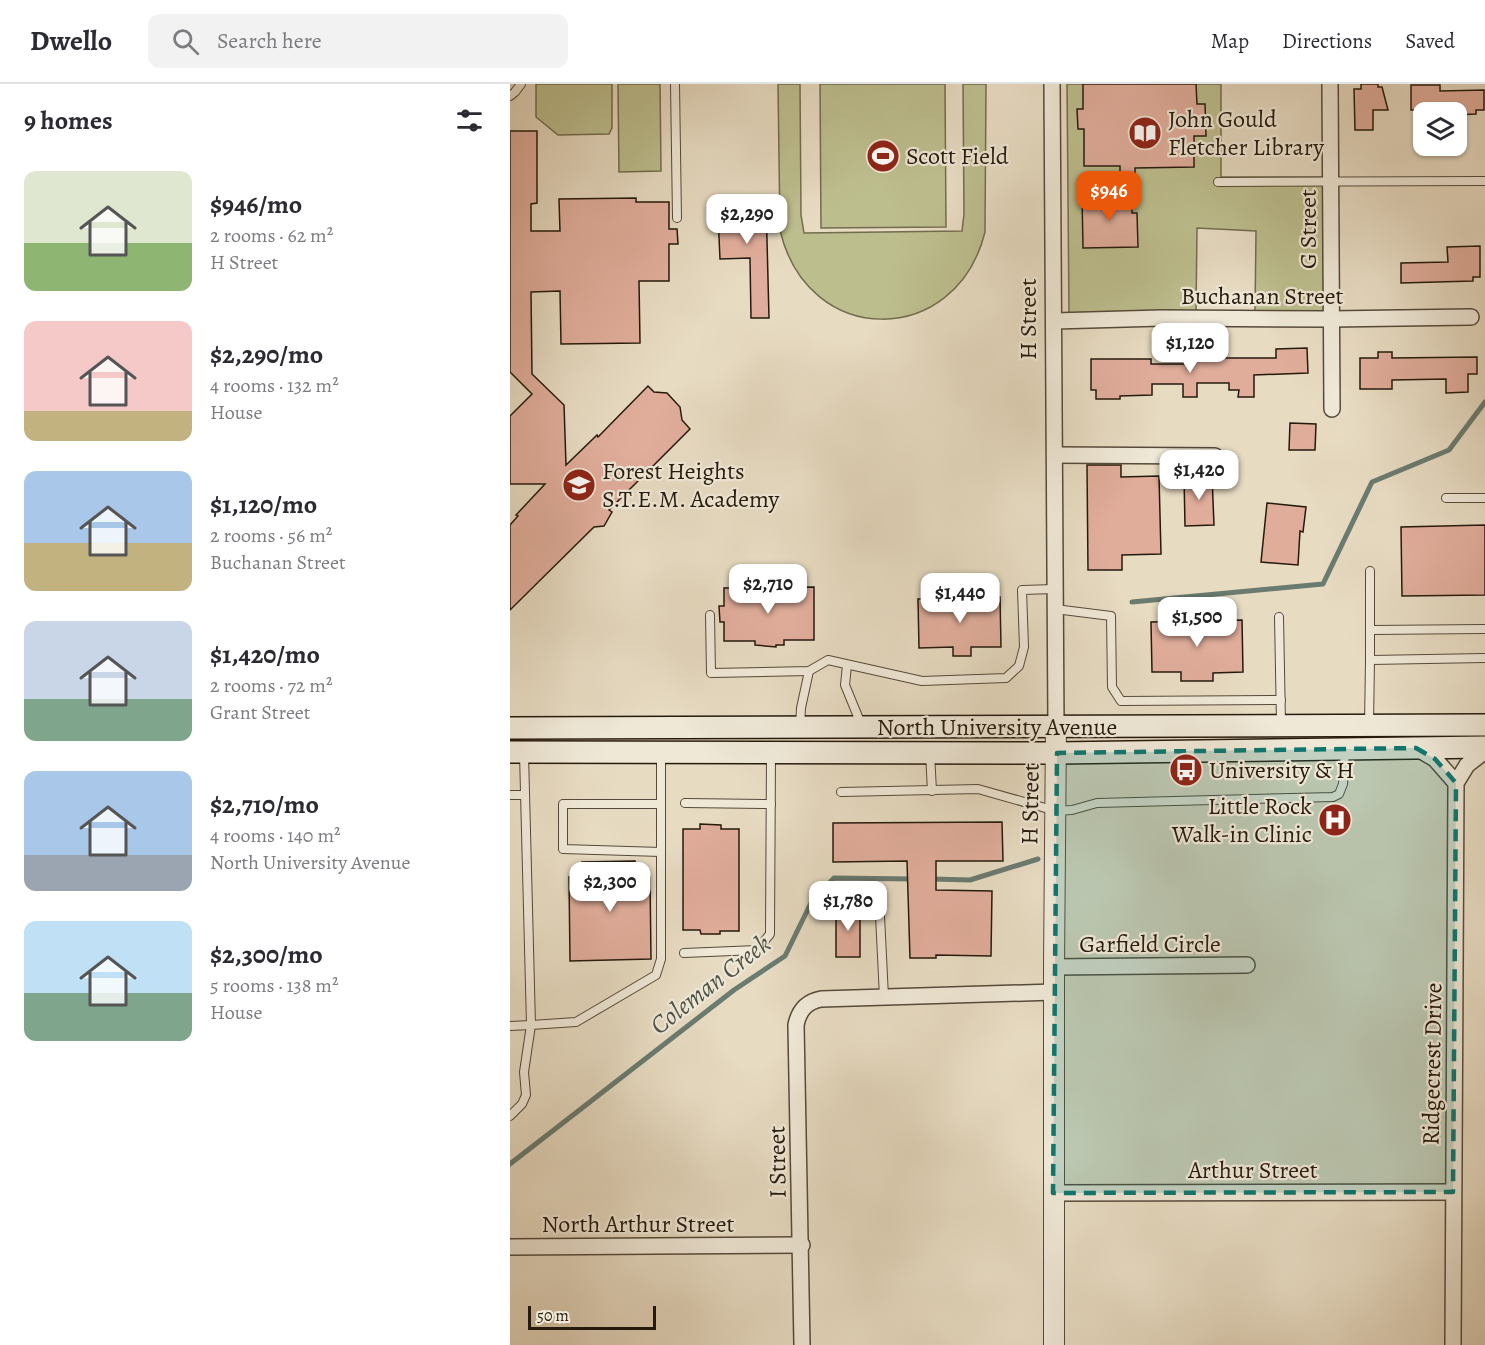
<!DOCTYPE html>
<meta charset="utf-8">
<style>
body{margin:0;font-family:Alegreya,serif;background:#f2f2f3;color:#2b2b33;height:100vh;display:flex;flex-direction:column;font-size:22px;white-space:nowrap}
*{box-sizing:border-box;margin:0}
p{font-size:20px;color:#7c7c81}
.icon{flex:none;width:33px;height:33px;fill:none;stroke:currentColor;stroke-width:2;stroke-linecap:round;stroke-linejoin:round}
.map{position:relative;flex:1;overflow:hidden}
.details{display:flex;flex-direction:column;background:#fff;width:510px}
.details>*{flex:none}
.controls{position:absolute;left:903px;top:18px;display:grid;gap:12px}
.controls a{display:grid;place-items:center;width:54px;height:54px;border-radius:12px;background:#fff;box-shadow:0 2px 4px #0004;font-size:30px}
.scale{position:absolute;left:18px;bottom:15px;width:128px;box-sizing:border-box;padding-left:6px;border:3px solid #261a0d;border-top:0;font-size:16px;line-height:21px;white-space:nowrap;color:#261a0d;-webkit-text-stroke:4px #efe8d7;paint-order:stroke}
.price{position:absolute;translate:-50% -51px;padding:0 14px;border-radius:12px;background:#fff;color:#222;font-size:20px;line-height:39px;filter:drop-shadow(0 2px 3px #0008)}
.price::after{content:'';position:absolute;left:50%;top:36px;width:18px;height:14px;margin-left:-9px;background:inherit;clip-path:polygon(0 0,100% 0,50% 100%)}
.price.current{background:#ea580c;color:#fff}
ul{padding:0;list-style:none}
li{display:flex;align-items:center;gap:18px;height:150px;padding:0 24px}
li span{display:grid;place-items:center;flex:none;width:168px;height:120px;border-radius:12px;color:#555}
li>.icon{margin-inline-start:auto}
span .icon{width:72px;height:72px;fill:#fffc;stroke-width:1}
li b{font-size:26px}
h2{display:flex;justify-content:space-between;align-items:center;height:72px;padding:0 24px;font-size:26px}
header{display:flex;align-items:center;gap:36px;box-sizing:border-box;height:84px;padding:0 30px;background:#fff;border-bottom:2px solid #e1e1e2}
header strong{font-size:28px}
nav{display:flex;gap:33px;margin-inline-start:auto;font-size:21px}
.search{width:420px;height:54px;background:#f2f2f3;display:flex;align-items:center;gap:15px;box-sizing:border-box;padding:0 21px;border-radius:12px;color:#7c7c81;font-size:22px}
main{display:flex;flex:1;min-height:0}
.map>svg:first-child{display:block}
.green{fill:#bdbe8e;stroke:#726c4e;stroke-width:1.5}
.lines{fill:none;stroke-linecap:round;stroke-linejoin:round}
.stream{stroke:#6a7b70;stroke-width:5}
.building{fill:#e0ad9b;stroke:#261a0d;stroke-width:1.5}
.service-casing{stroke:#564a3a;stroke-width:10}
.minor-casing{stroke:#564a3a;stroke-width:18}
.tertiary-casing{stroke:#564a3a;stroke-width:22}
.secondary-casing{stroke:#261a0d;stroke-width:24}
.service{stroke:#efe8d7;stroke-width:8}
.minor{stroke:#efe8d7;stroke-width:15}
.tertiary{stroke:#efe8d7;stroke-width:20}
.secondary{stroke:#efe8d7;stroke-width:21}
.marked{fill:#0f766e;fill-opacity:0.2;stroke:#0f766e;stroke-width:4.5;stroke-dasharray:12 8;stroke-linejoin:round}
.labels{text-anchor:middle;stroke-width:4.5;stroke-linejoin:round;paint-order:stroke}
.poi-label{font-size:24px;fill:#261a0d;stroke:#efe8d7;text-anchor:start}
.street-label{font-size:24px;fill:#261a0d;stroke:#efe8d7}
.water-label{font-size:26px;font-style:italic;fill:#4e5247;stroke:#efe8d7}
</style>
<header>
<strong>Dwello</strong>
<div class="search"><svg class="icon" aria-label="search" viewBox="0 0 24 24"><circle cx="10" cy="10" r="6"/><path d="M15 15l6 6"/></svg>Search here</div>
<nav><a>Map</a><a>Directions</a><a>Saved</a></nav>
</header>
<main>
<section class="details">
<h2>9 homes<svg class="icon" aria-label="filters" viewBox="0 0 24 24"><path d="M4 7h16M4 17h16"/><circle cx="9" cy="7" r="2"/><circle cx="15" cy="17" r="2"/></svg></h2>
<ul>
<li><span style="background:linear-gradient(#dfe7d0 60%,#8fb573 0)"><svg class="icon" aria-label="home" viewBox="0 0 24 24"><path d="M3 11l9-7 9 7M6 9v11h12V9"/></svg></span><div><b>$946/mo</b><p>2 rooms · 62 m²</p><p>H Street</p></div></li>
<li><span style="background:linear-gradient(#f6c9c9 75%,#c2b280 0)"><svg class="icon" aria-label="home" viewBox="0 0 24 24"><path d="M3 11l9-7 9 7M6 9v11h12V9"/></svg></span><div><b>$2,290/mo</b><p>4 rooms · 132 m²</p><p>House</p></div></li>
<li><span style="background:linear-gradient(#a9c7e8 60%,#c2b280 0)"><svg class="icon" aria-label="home" viewBox="0 0 24 24"><path d="M3 11l9-7 9 7M6 9v11h12V9"/></svg></span><div><b>$1,120/mo</b><p>2 rooms · 56 m²</p><p>Buchanan Street</p></div></li>
<li><span style="background:linear-gradient(#c9d6e8 65%,#7fa58c 0)"><svg class="icon" aria-label="home" viewBox="0 0 24 24"><path d="M3 11l9-7 9 7M6 9v11h12V9"/></svg></span><div><b>$1,420/mo</b><p>2 rooms · 72 m²</p><p>Grant Street</p></div></li>
<li><span style="background:linear-gradient(#a9c7e8 70%,#9aa5b1 0)"><svg class="icon" aria-label="home" viewBox="0 0 24 24"><path d="M3 11l9-7 9 7M6 9v11h12V9"/></svg></span><div><b>$2,710/mo</b><p>4 rooms · 140 m²</p><p>North University Avenue</p></div></li>
<li><span style="background:linear-gradient(#bfe0f5 60%,#7fa58c 0)"><svg class="icon" aria-label="home" viewBox="0 0 24 24"><path d="M3 11l9-7 9 7M6 9v11h12V9"/></svg></span><div><b>$2,300/mo</b><p>5 rooms · 138 m²</p><p>House</p></div></li>
</ul>
</section>
<div class="map">
<svg width="975" height="1261" viewBox="0 0 975 1261">
<rect width="100%" height="100%" fill="#e7dbc2"/>
<filter id="stains"><feTurbulence type="fractalNoise" baseFrequency=".00333" numOctaves="4"/><feColorMatrix values="0 0 0 0 .2 0 0 0 0 .09 0 0 0 0 .02 0 0 0 .5 -.17"/></filter>
<radialGradient id="worn" r=".72"><stop offset=".6" stop-color="#630" stop-opacity="0"/><stop offset="1" stop-color="#630" stop-opacity=".3"/></radialGradient>
<g class="green">
<polygon points="26,0 102,0 102,44 99,50 48,51 26,33"/>
<polygon points="108,0 150,0 151,87 109,88"/>
<path d="M268,0H290L291,131L294,149L452,147L454,130L453,0H476L475,148C446,265 297,264 270,146Z"/>
<polygon points="310,0 435,0 436,143 311,144"/>
<polygon points="557,0 711,0 711,93 813,93 814,229 745,227 746,147 687,144 686,227 559,229"/>
</g>
<g class="lines">
<g class="stream">
<polyline points="622,518 813,500 862,398 939,366 975,318"/>
<polyline points="422,795 460,796 528,775"/>
<polyline points="0,1080 224,906 275,872 301,819 324,794 403,795"/>
</g>
</g>
<g class="building">
<polygon points="573,0 686,0 687,20 695,20 696,52 684,52 684,83 625,84 625,93 610,93 610,82 574,82 574,45 568,45 567,25 573,25"/>
<polygon points="851,0 868,0 868,3 872,3 878,26 863,26 863,46 845,46 844,5 851,5"/>
<polygon points="901,1 930,1 930,7 974,6 974,26 966,26 966,30 946,31 946,28 916,28 916,26 901,26"/>
<polygon points="0,47 27,47 27,119 21,120 21,147 50,147 49,115 126,114 126,118 159,118 159,145 167,145 168,160 159,160 159,197 129,197 130,259 51,260 50,207 21,208 22,290 54,321 56,381 87,351 88,353 138,302 144,308 157,309 170,323 172,336 180,345 99,426 102,428 94,442 84,443 0,526 0,441 8,432 6,431 35,400 0,400 0,332 22,310 0,288"/>
<polygon points="622,110 622,129 627,129 628,163 573,164 572,111"/>
<polygon points="218,112 219,118 256,117 259,234 241,234 240,174 210,175 208,131 205,131 204,113"/>
<polygon points="970,162 970,193 963,193 963,197 891,199 891,179 938,178 937,163"/>
<polygon points="797,264 798,289 744,291 744,313 728,313 729,306 719,306 719,299 687,299 687,313 673,313 673,300 642,300 642,311 610,312 610,315 586,315 586,306 581,306 581,275 641,275 641,280 674,280 674,274 766,274 766,265"/>
<polygon points="868,268 882,268 882,274 967,273 967,290 958,290 958,308 936,309 936,295 882,296 882,305 850,305 850,274 868,274"/>
<polygon points="780,339 806,340 805,366 779,366"/>
<polygon points="577,381 611,381 611,393 649,392 651,470 612,471 612,486 578,486"/>
<polygon points="702,391 704,441 675,442 674,392"/>
<polygon points="757,419 796,423 793,448 790,447 788,481 751,478"/>
<polygon points="975,441 975,511 892,512 891,443"/>
<polygon points="304,503 304,556 274,556 274,561 266,561 266,563 245,561 245,557 214,557 214,538 210,538 209,522 214,522 214,504"/>
<polygon points="490,513 491,563 461,563 461,572 443,572 443,563 409,564 408,515"/>
<polygon points="732,536 733,588 703,589 703,597 671,597 671,588 642,588 641,538"/>
<polygon points="492,738 493,777 426,777 426,806 482,807 481,872 426,871 426,874 400,874 397,777 323,778 323,739"/>
<polygon points="190,740 211,741 211,745 229,745 229,847 210,847 210,850 191,850 190,846 173,846 173,745 190,745"/>
<polygon points="125,777 125,793 140,793 141,875 60,877 59,793 73,793 72,778"/>
<rect x="326" y="824" width="24" height="49"/>
</g>
<g class="lines">
<defs>
<g id="service">
<polyline points="165,0 167,134"/>
<polyline points="0,12 5,8 11,0"/>
<polyline points="708,98 975,97"/>
<polyline points="936,414 975,414"/>
<polyline points="860,487 860,576 975,574"/>
<polyline points="545,525 601,532 602,603 611,617 771,616"/>
<polyline points="200,531 201,589 299,587 318,576 412,597 496,594 509,582 514,563 512,506 545,505"/>
<polyline points="769,533 771,639"/>
<polyline points="860,546 975,545"/>
<polyline points="337,581 335,601 351,640"/>
<polyline points="859,641 860,576"/>
<polyline points="290,642 291,624 299,587"/>
<polyline points="420,669 422,707"/>
<polyline points="331,708 468,705 546,727 562,726 587,719 823,713 829,710 833,700 835,666"/>
<polyline points="0,711 15,711"/>
<polyline points="175,719 261,720"/>
<polyline points="151,720 53,720 53,765 151,768"/>
<polyline points="370,832 374,913"/>
<polyline points="174,869 247,866 260,850 261,671"/>
<polyline points="0,942 21,941 14,670"/>
<polyline points="0,1032 12,1020 16,1011 14,988 21,941 66,938 146,891 151,875 151,669"/>
</g>
<g id="minor">
<polyline points="542,0 546,642"/>
<polyline points="820,0 822,325"/>
<polyline points="544,237 651,234 821,235 961,233"/>
<polyline points="545,371 705,372"/>
<polyline points="906,664 925,675 946,699"/>
<polyline points="544,883 737,881"/>
<polyline points="543,1109 943,1108"/>
<polyline points="0,1163 292,1161"/>
<path d="M292,1261L286,941C289,926 296,918 311,915L544,908"/>
<polyline points="943,1261 946,699 957,681 975,667"/>
</g>
<polyline id="tertiary" points="544,1261 544,883 546,642"/>
<g id="secondary">
<polyline points="0,644 975,641"/>
<polyline points="0,668 547,669 975,663"/>
</g>
</defs>
<use href="#service" class="service-casing"/>
<use href="#minor" class="minor-casing"/>
<use href="#tertiary" class="tertiary-casing"/>
<use href="#secondary" class="secondary-casing"/>
<use href="#service" class="service"/>
<use href="#minor" class="minor"/>
<use href="#tertiary" class="tertiary"/>
<use href="#secondary" class="secondary"/>
</g>
<path class="marked" d="M906,664L925,675L946,699L943,1108L543,1109L547,669Z"/>
<defs>
<symbol id="library-disc" viewBox="-11 -11 22 22"><circle r="9.5" fill="#8f2418" stroke="#efe8d7"/><path d="M-6-4Q-3-5.5-.7-3.5V5Q-3 3-6 4ZM6-4Q3-5.5 .7-3.5V5Q3 3 6 4Z" fill="#fff"/></symbol>
<symbol id="stadium-disc" viewBox="-11 -11 22 22"><circle r="9.5" fill="#8f2418" stroke="#efe8d7"/><path d="M0-5a6.5 5 0 1 0 0 10a6.5 5 0 1 0 0-10ZM-3.5-1.8h7v3.6h-7Z" fill="#fff"/></symbol>
<symbol id="school-disc" viewBox="-11 -11 22 22"><circle r="9.5" fill="#8f2418" stroke="#efe8d7"/><path d="M0-5L7-2L0 1L-7-2ZM-4 1L0 2.5L4 1V4Q0 6-4 4Z" fill="#fff"/></symbol>
<symbol id="bus-disc" viewBox="-11 -11 22 22"><circle r="9.5" fill="#8f2418" stroke="#efe8d7"/><path d="M-5-6H5V4H4V6H2V4H-2V6H-4V4H-5ZM-3.5-4V0h7V-4ZM-3.5 1.2v1.5H-2V1.2ZM2 1.2v1.5H3.5V1.2Z" fill="#fff"/></symbol>
<symbol id="hospital-disc" viewBox="-11 -11 22 22"><circle r="9.5" fill="#8f2418" stroke="#efe8d7"/><path d="M-5-5h3v3.5h4V-5h3V5h-3V1.5h-4V5h-3Z" fill="#fff"/></symbol>
</defs>
<g fill-rule="evenodd">
<use href="#library-disc" x="616" y="30" width="38" height="38"/>
<use href="#stadium-disc" x="354" y="53" width="38" height="38"/>
<use href="#school-disc" x="50" y="382" width="38" height="38"/>
<use href="#bus-disc" x="657" y="667" width="38" height="38"/>
<use href="#hospital-disc" x="806" y="717" width="38" height="38"/>
</g>
<g class="labels">
<g class="poi-label">
<text x="658" y="43">John Gould<tspan x="658" dy="28">Fletcher Library</tspan></text>
<text x="396" y="80">Scott Field</text>
<text x="92" y="395">Forest Heights<tspan x="92" dy="28">S.T.E.M. Academy</tspan></text>
<text x="699" y="694">University &amp; H</text>
<text x="802" y="730" text-anchor="end">Little Rock<tspan x="802" dy="28">Walk-in Clinic</tspan></text>
</g>
<g class="street-label">
<text transform="translate(798 145) rotate(-90)" y="8">G Street</text>
<text x="752" y="220">Buchanan Street</text>
<text transform="translate(518 235) rotate(-90)" y="8">H Street</text>
<text x="487" y="651">North University Avenue</text>
<text transform="translate(520 720) rotate(-89)" y="8">H Street</text>
<text x="640" y="868">Garfield Circle</text>
<text transform="translate(922 980) rotate(-89)" y="8">Ridgecrest Drive</text>
<text transform="translate(267 1078) rotate(-91)" y="8">I Street</text>
<text x="743" y="1094">Arthur Street</text>
<text x="128" y="1148">North Arthur Street</text>
</g>
<g class="water-label">
<text transform="translate(200 900) rotate(-38)" y="9">Coleman Creek</text>
</g>
</g>
<rect width="100%" height="100%" filter="url(#stains)"/>
<rect width="100%" height="100%" fill="url(#worn)"/>
</svg>
<div class="controls">
<a><svg class="icon" aria-label="layers" viewBox="0 0 24 24"><path d="M12 4l9 5-9 5-9-5zM3 14l9 5 9-5"/></svg></a>
</div>
<div class="scale">50 m</div>
<b class="price current" style="left:599px;top:138px">$946</b>
<b class="price" style="left:237px;top:161px">$2,290</b>
<b class="price" style="left:680px;top:290px">$1,120</b>
<b class="price" style="left:689px;top:417px">$1,420</b>
<b class="price" style="left:258px;top:531px">$2,710</b>
<b class="price" style="left:450px;top:540px">$1,440</b>
<b class="price" style="left:687px;top:564px">$1,500</b>
<b class="price" style="left:100px;top:829px">$2,300</b>
<b class="price" style="left:338px;top:848px">$1,780</b>
</div>
</main>
